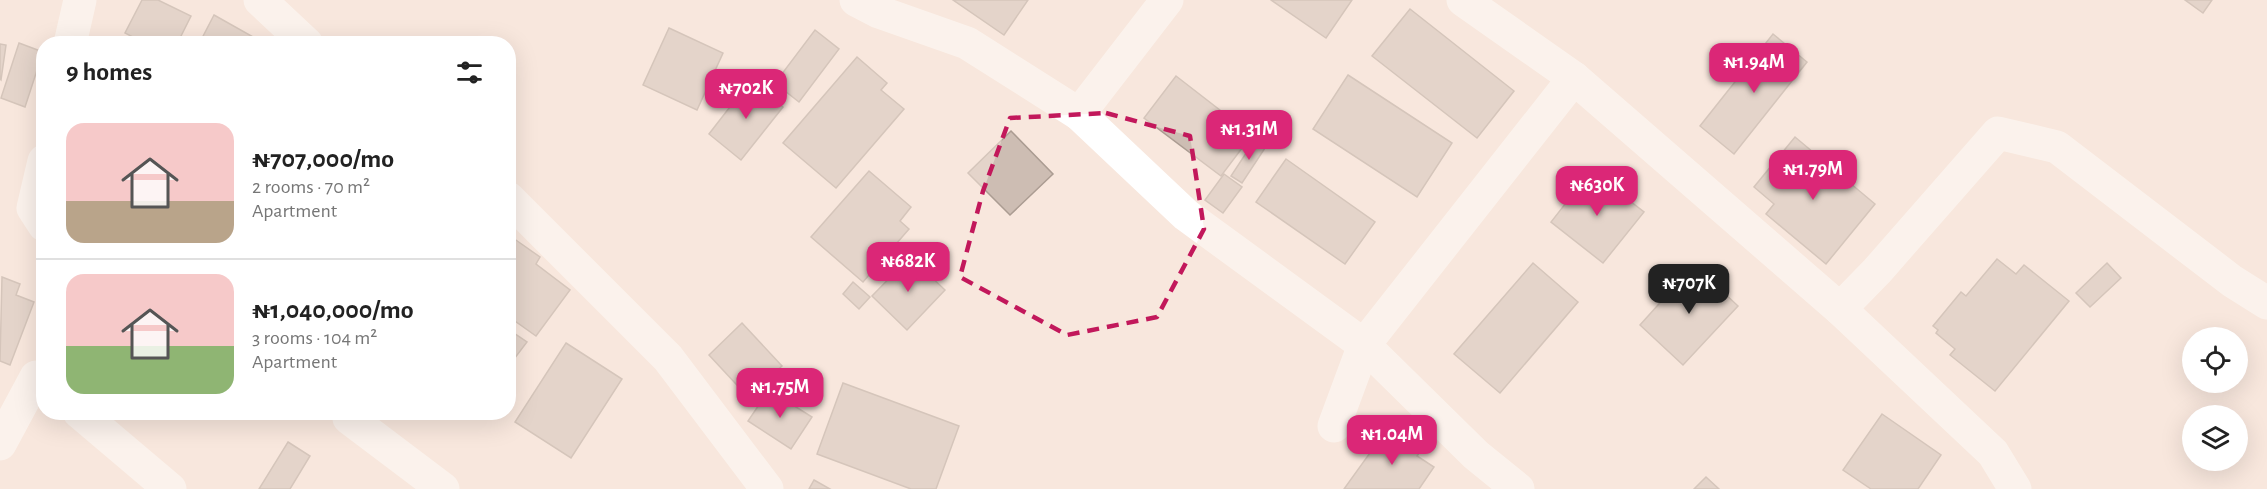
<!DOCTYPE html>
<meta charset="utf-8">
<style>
body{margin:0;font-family:"Alegreya Sans",sans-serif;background:#f2f2f2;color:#222;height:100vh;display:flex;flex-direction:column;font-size:22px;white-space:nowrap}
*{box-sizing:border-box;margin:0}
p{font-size:20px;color:#767676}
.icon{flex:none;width:33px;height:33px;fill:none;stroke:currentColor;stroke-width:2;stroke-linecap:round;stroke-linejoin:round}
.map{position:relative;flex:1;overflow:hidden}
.sheet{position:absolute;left:36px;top:36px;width:480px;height:384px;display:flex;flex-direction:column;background:#fff;border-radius:24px;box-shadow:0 6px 24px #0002}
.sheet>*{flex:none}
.tools{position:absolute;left:2182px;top:327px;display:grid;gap:12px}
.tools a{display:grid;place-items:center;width:66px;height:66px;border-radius:50%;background:#fff;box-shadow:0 6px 24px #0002;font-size:30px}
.price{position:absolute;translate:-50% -51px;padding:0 14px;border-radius:12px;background:#db2777;color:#fff;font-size:20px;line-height:39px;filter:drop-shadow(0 2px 3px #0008)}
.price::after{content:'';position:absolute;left:50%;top:36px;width:18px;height:14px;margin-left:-9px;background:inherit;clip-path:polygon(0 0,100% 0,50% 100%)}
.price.selected{background:#222;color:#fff}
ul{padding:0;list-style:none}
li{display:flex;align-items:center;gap:18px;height:150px;padding:0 30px}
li+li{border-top:2px solid #e0e0e0}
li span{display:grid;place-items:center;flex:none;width:168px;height:120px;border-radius:18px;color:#555}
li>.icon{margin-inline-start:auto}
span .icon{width:72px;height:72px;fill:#fffc;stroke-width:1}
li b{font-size:26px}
h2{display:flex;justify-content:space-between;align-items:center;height:72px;padding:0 30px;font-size:26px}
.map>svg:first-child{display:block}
.building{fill:#cdbdb3;stroke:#ab9c92;stroke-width:1.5}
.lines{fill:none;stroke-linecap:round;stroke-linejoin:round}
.minor{stroke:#fff;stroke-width:33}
.marked{fill:none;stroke:#c2185b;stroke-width:4.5;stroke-dasharray:12 8;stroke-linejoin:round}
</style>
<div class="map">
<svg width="2267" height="489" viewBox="0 0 2267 489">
<rect width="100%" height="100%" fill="#f8e7dd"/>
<g class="building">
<polygon points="142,0 158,0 191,16 177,44 146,44 125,33"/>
<polygon points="953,0 1028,0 1004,35"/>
<polygon points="1271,0 1352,0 1326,38"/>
<polygon points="2185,0 2212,0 2203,13"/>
<polygon points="1410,9 1514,91 1477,138 1372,56"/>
<polygon points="214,15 264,43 264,44 199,44"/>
<polygon points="669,28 723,53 697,110 643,85"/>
<polygon points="815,30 839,49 799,102 775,83"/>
<polygon points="1773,34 1807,62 1734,154 1700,126"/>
<polygon points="19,43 43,52 25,107 1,98"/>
<polygon points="0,44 6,45 1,80 0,79"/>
<polygon points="857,57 887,83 881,90 904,109 836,188 783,143"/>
<polygon points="1348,75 1452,143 1417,197 1313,129"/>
<polygon points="1176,76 1252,135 1221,176 1144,118"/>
<polygon points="750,81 783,107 741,160 709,134"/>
<polygon points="1011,131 1053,174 1010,215 968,173"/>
<polygon points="1795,137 1875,204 1826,264 1766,214 1774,204 1754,187"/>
<polygon points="1256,138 1267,145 1242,183 1231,176"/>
<polygon points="1286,159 1375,222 1345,264 1256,202"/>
<polygon points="869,171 911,207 900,221 909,229 863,282 811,237"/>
<polygon points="1591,171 1644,212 1603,263 1551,222"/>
<polygon points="1224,174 1242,187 1223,213 1205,200"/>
<polygon points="513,238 540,257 536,264 570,290 536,336 508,316 508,244"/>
<polygon points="910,257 945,290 907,330 872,296"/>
<polygon points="1997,259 2016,274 2024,265 2069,301 1995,391 1950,355 1955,349 1936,333 1938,330 1933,326 1961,292 1966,296"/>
<polygon points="1533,263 1578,302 1500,393 1454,354"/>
<polygon points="2107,263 2121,278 2090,307 2076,293"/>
<polygon points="1694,265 1738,306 1683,365 1640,325"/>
<polygon points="2,277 20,284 16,295 34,302 10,365 0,361"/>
<polygon points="853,282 870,297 859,309 843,294"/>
<polygon points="742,323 782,366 748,397 709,355"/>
<polygon points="508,329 527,342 508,367"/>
<polygon points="566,343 622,379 571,458 515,422"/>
<polygon points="843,383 959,426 936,489 911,489 817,454"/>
<polygon points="769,390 812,417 791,449 748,421"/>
<polygon points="1882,414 1941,455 1918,489 1871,489 1843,470"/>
<polygon points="1385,432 1395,439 1399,433 1422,449 1417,456 1434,467 1419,489 1344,489"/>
<polygon points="288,442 310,456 290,489 259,489"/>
<polygon points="1706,477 1719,489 1694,489"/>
<polygon points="814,480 830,489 809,489"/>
</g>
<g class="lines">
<g class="minor">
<polyline points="260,0 307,44"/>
<polyline points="856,0 879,12 967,43 1079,114 1167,0"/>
<polyline points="1463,0 1574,78 1840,309 1877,271 1998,133 2057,147 2232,281 2267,303"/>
<polyline points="70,44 80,0"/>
<polyline points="1079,114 1186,215 1364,345 1476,455 1518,489"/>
<polyline points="44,161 33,208 44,225"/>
<polyline points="508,198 668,358 767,489"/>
<polyline points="1840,309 1993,453 2015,489"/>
<polyline points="79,412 170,489"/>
<polyline points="350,412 349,418 443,489"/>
<polyline points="1334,426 1364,345 1574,78"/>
<polyline points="0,444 36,377"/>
</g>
</g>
<path d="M0 0H2267V489H0ZM1106,113L1190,136L1204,229L1157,317L1067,335L960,277L983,191L1010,118Z" fill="#f8e7dd" fill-opacity=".55" fill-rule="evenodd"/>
<path class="marked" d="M1106,113L1190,136L1204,229L1157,317L1067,335L960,277L983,191L1010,118Z"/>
</svg>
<div class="tools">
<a><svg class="icon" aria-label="locate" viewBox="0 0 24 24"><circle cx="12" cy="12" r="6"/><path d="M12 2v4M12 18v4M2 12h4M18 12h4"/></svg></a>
<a><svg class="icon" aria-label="layers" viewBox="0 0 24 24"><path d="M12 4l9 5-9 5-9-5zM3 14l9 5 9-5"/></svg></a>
</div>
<b class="price" style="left:1754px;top:94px">₦1.94M</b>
<b class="price" style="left:746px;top:120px">₦702K</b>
<b class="price" style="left:1249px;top:161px">₦1.31M</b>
<b class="price" style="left:1813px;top:201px">₦1.79M</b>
<b class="price" style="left:1597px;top:217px">₦630K</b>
<b class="price" style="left:908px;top:293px">₦682K</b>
<b class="price selected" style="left:1689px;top:315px">₦707K</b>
<b class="price" style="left:780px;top:419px">₦1.75M</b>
<b class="price" style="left:1392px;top:466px">₦1.04M</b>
<section class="sheet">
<h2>9 homes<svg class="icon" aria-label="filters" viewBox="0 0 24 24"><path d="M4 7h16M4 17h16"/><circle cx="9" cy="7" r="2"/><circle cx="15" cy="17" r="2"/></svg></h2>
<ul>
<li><span style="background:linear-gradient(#f6c9c9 65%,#b9a48a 0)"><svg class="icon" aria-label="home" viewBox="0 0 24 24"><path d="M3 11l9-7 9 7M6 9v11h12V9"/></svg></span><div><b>₦707,000/mo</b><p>2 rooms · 70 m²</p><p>Apartment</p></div></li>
<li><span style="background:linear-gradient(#f6c9c9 60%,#8fb573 0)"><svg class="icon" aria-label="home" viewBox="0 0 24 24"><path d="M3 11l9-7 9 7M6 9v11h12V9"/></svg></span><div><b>₦1,040,000/mo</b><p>3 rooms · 104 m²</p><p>Apartment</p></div></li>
</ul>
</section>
</div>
